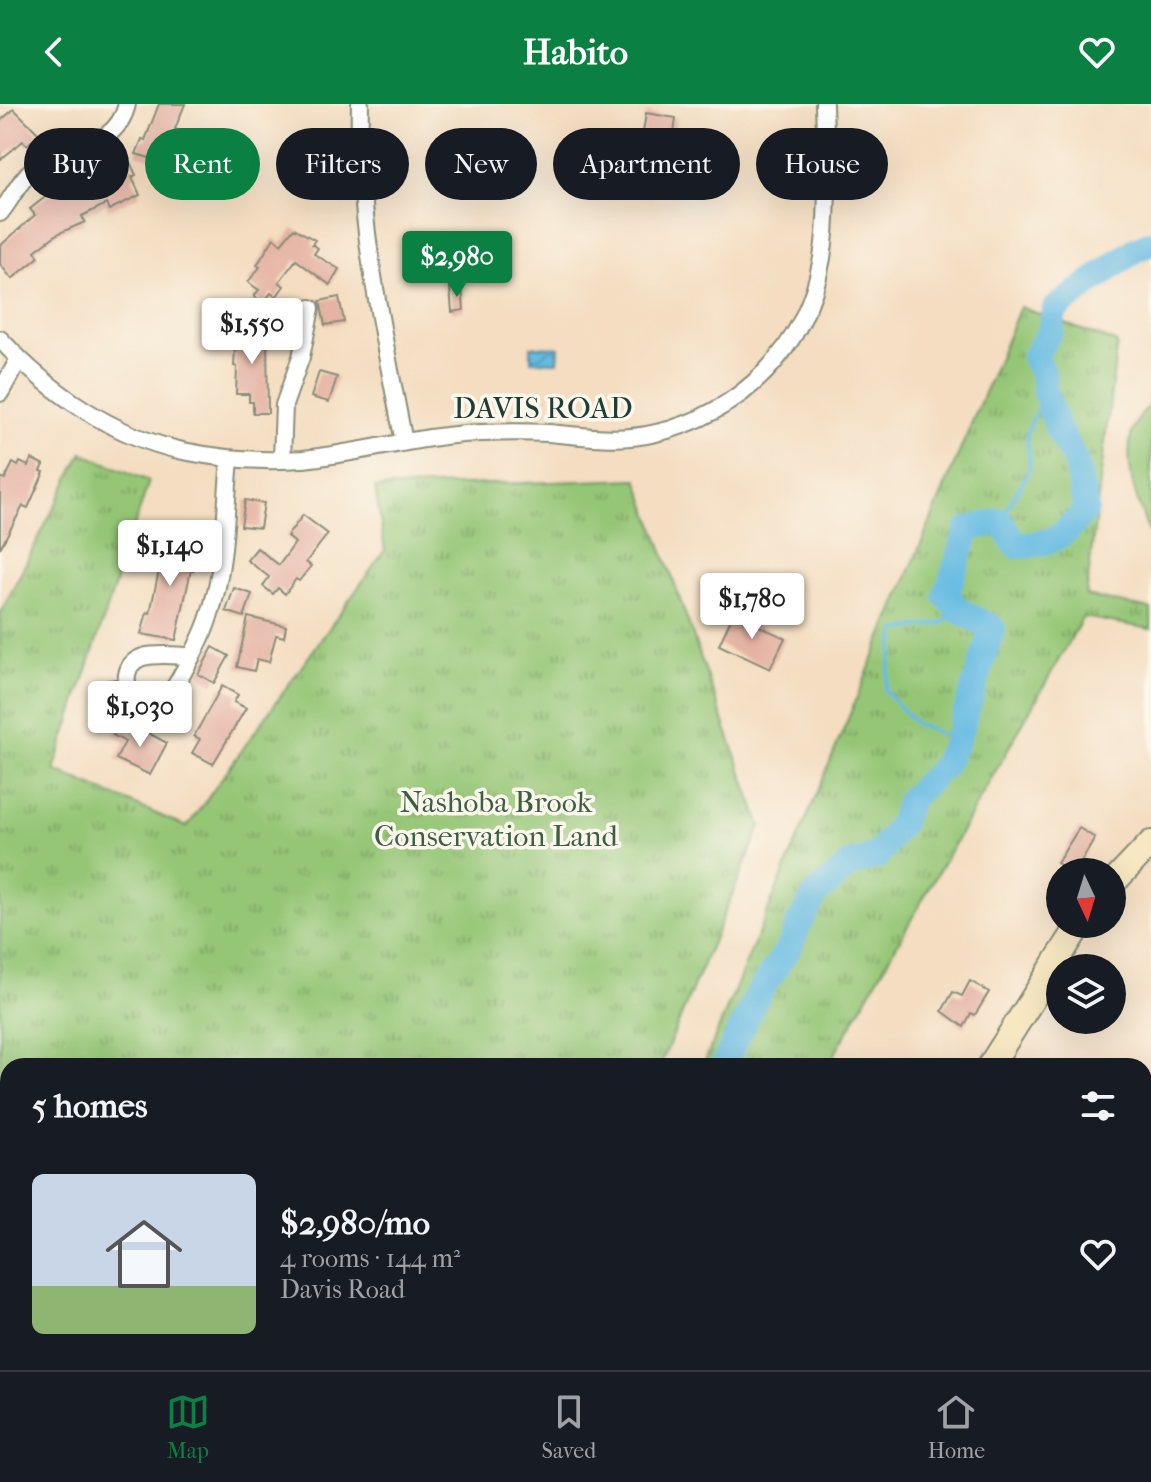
<!DOCTYPE html>
<meta charset="utf-8">
<style>
body{margin:0;font-family:"IM FELL French Canon",serif;background:#20242c;color:#f1f3f6;height:100vh;display:flex;flex-direction:column;font-size:30px;white-space:nowrap}
*{box-sizing:border-box;margin:0}
p{font-size:26px;color:#9ea1a6}
.icon{flex:none;width:44px;height:44px;fill:none;stroke:currentColor;stroke-width:2;stroke-linecap:round;stroke-linejoin:round}
.map{position:relative;flex:1;overflow:hidden}
.sheet{position:absolute;left:0px;top:954px;width:1152px;height:312px;display:flex;flex-direction:column;background:#171b24;border-radius:24px 24px 0 0;box-shadow:0 8px 32px #0002}
.sheet>*{flex:none}
.banner{position:absolute;left:24px;top:24px;width:1104px;height:72px;display:flex;gap:16px}
.needle{width:52px;rotate:176deg}
.tools{position:absolute;left:1046px;top:754px;display:grid;gap:16px}
.tools a{display:grid;place-items:center;width:80px;height:80px;border-radius:50%;background:#171b24;box-shadow:0 8px 32px #0002;font-size:40px}
.price{position:absolute;translate:-50% -68px;padding:0 18px;border-radius:8px;background:#fff;color:#222;font-size:26px;line-height:52px;filter:drop-shadow(0 2px 4px #0008)}
.price::after{content:'';position:absolute;left:50%;top:48px;width:24px;height:18px;margin-left:-12px;background:inherit;clip-path:polygon(0 0,100% 0,50% 100%)}
.price.selected{background:#0b8043;color:#fff}
ul{padding:0;list-style:none}
li{display:flex;align-items:center;gap:24px;height:200px;padding:0 32px}
li+li{border-top:2px solid #363941}
li span{display:grid;place-items:center;flex:none;width:224px;height:160px;border-radius:12px;color:#555}
li>.icon{margin-inline-start:auto}
span .icon{width:96px;height:96px;fill:#fffc;stroke-width:1}
li b{font-size:34px}
h2{display:flex;justify-content:space-between;align-items:center;height:96px;padding:0 32px;font-size:34px}
.tag{padding:0 28px;border-radius:36px;background:#171b24;box-shadow:0 8px 32px #0002;font-size:28px;line-height:72px}
.tag.selected{background:#0b8043;color:#fff}
header{display:flex;justify-content:space-between;align-items:center;height:104px;padding:0 32px;background:#0b8043;color:#fff;font-size:36px;font-weight:800}
.dock{display:flex;justify-content:space-around;align-items:center;height:112px;border-top:2px solid #363941;background:#171b24;font-size:22px;color:#9ea1a6}
.dock a{display:grid;justify-items:center;gap:4px}
.dock .selected{color:#0b8043}
.map>svg:first-child{display:block}
.grass{fill:#95c676;stroke:#5a8255;stroke-width:2}
.park{fill:url(#park-tufts);stroke:#5a8255;stroke-width:2}
.water{fill:url(#water-waves);stroke:#427c8b;stroke-width:2}
.lines{fill:none;stroke-linecap:round;stroke-linejoin:round}
.stream{stroke:#66bbe2;stroke-width:4}
.river{stroke:#66bbe2;stroke-width:26}
.building{fill:#e5b3a3}
.street-casing{stroke:#8a8d7a;stroke-width:20}
.secondary-casing{stroke:#8a8d7a;stroke-width:28}
.street{stroke:#fff;stroke-width:16}
.secondary{stroke:#f7e8c3;stroke-width:24}
.labels{text-anchor:middle;stroke-width:7;stroke-linejoin:round;paint-order:stroke}
.street-label{font-size:30px;fill:#1f3d34;stroke:#fbf7ec}
.park-label{font-size:30px;fill:#3c5f44;stroke:#fbf7ec}
</style>
<header><svg class="icon" aria-label="back" viewBox="0 0 24 24"><path d="M15 5l-7 7 7 7"/></svg>Habito<svg class="icon" aria-label="heart" viewBox="0 0 24 24"><path d="M12 20l-8-8c-3-5 5-10 8-4 3-6 11-1 8 4z"/></svg></header>
<div class="map">
<svg width="1151" height="1266" viewBox="0 0 1151 1266">
<defs>
<pattern id="park-tufts" width="24" height="20" patternUnits="userSpaceOnUse" patternTransform="scale(2)"><rect width="24" height="20" fill="#95c676"/><path d="M3 7l-1-3M5 7V3M7 7l1-3M15 17l-1-3M17 17v-4M19 17l1-3" fill="none" stroke="#79a262"/></pattern>
<pattern id="water-waves" width="16" height="10" patternUnits="userSpaceOnUse" patternTransform="scale(2)"><rect width="16" height="10" fill="#66bbe2"/><path d="M0 5q4-4 8 0t8 0" fill="none" stroke="#5399b8"/></pattern>
</defs>
<rect width="100%" height="100%" fill="#fbf7ec"/>
<filter id="ink" filterUnits="userSpaceOnUse"><feTurbulence type="fractalNoise" baseFrequency=".0125" numOctaves="2"/><feDisplacementMap in="SourceGraphic" scale="16" xChannelSelector="R" yChannelSelector="G"/><feConvolveMatrix kernelMatrix="1 2 1 2 8 2 1 2 1" color-interpolation-filters="sRGB"/></filter>
<filter id="wash" filterUnits="userSpaceOnUse"><feTurbulence type="fractalNoise" baseFrequency=".006" numOctaves="4" result="noise"/><feDisplacementMap in="SourceGraphic" scale="32" xChannelSelector="R" yChannelSelector="G"/><feGaussianBlur stdDeviation="1.8" result="paint"/><feColorMatrix in="noise" values="0 0 0 0 0 0 0 0 0 0 0 0 0 0 0 0 0 1.4 0 .05"/><feComposite in="paint" operator="in"/></filter>
<g filter="url(#wash)">
<rect width="100%" height="100%" fill="#f4ddc0"/>
<path class="grass" d="M1151,299V433C1138,401 1122,360 1133,325C1136,316 1145,307 1151,299Z"/>
<g class="park">
<polygon points="1020,203 1117,239 1086,492 1151,505 1151,525 1083,513 828,962 703,962"/>
<polygon points="82,349 149,377 54,666 187,723 385,446 375,384 637,375 761,722 660,962 8,962 8,1258 531,1258 527,1266 0,1266 0,510"/>
</g>
<polygon class="water" points="531,242 559,243 558,258 531,257"/>
<g class="lines">
<g class="stream">
<polyline points="1000,417 1030,365 1027,328 1045,287"/>
<polyline points="957,636 916,620 885,587 896,527 942,519 960,507"/>
</g>
<g class="river">
<path d="M723,962L758,890L790,842L800,817L816,790L849,761L877,752L901,719L910,695L942,664L957,636L993,524L960,507L946,491L968,425L1000,417L1017,442C1055,439 1063,434 1086,405L1076,358L1057,323L1045,287L1043,270L1034,253L1050,227L1055,205L1135,146L1151,139"/>
<polyline points="409,1258 417,1258"/>
<polyline points="350,1266 369,1258"/>
</g>
</g>
<g id="blocks">
<g class="building">
<polygon points="159,0 185,0 175,25 183,28 170,60 136,50 142,35 145,36"/>
<polygon points="14,5 39,30 27,41 23,37 0,56 0,17"/>
<polygon points="646,9 676,14 674,29 697,32 693,63 669,60 666,85 619,77 624,46 640,48"/>
<polygon points="130,58 136,71 132,73 140,91 109,106 106,100 82,112 85,118 57,130 35,147 39,153 12,175 0,160 0,142 35,111 30,105 61,81 71,77 74,83 89,76 90,78"/>
<polygon points="294,124 315,136 312,140 318,144 314,150 339,165 330,181 296,156 279,178 284,182 276,193 271,189 263,199 254,192 259,186 248,178 260,163 257,161 274,134 281,140"/>
<polygon points="462,183 464,206 452,208 450,184"/>
<polygon points="339,193 344,218 325,221 320,197"/>
<polygon points="249,218 261,218 261,232 267,232 268,309 253,309 253,298 249,298 249,290 236,290 237,263 234,262 236,224 248,224"/>
<polygon points="319,268 337,273 329,298 311,293"/>
<polygon points="32,355 44,361 41,367 44,368 28,404 23,402 0,444 0,373 5,375 13,359 18,362 20,358 28,362"/>
<polygon points="245,396 264,399 260,424 241,422"/>
<polygon points="303,411 328,430 306,458 311,462 299,477 296,475 285,490 278,484 273,490 263,482 269,473 247,456 257,444 279,461 295,439 287,432"/>
<polygon points="165,428 186,432 188,438 191,439 188,453 196,454 193,467 191,466 176,536 141,530 147,508 150,509 163,447 159,446"/>
<polygon points="234,484 252,490 244,513 226,507"/>
<polygon points="733,510 785,534 770,565 719,541"/>
<polygon points="248,513 286,522 284,533 276,531 269,558 257,555 254,567 237,563"/>
<polygon points="213,543 229,552 214,579 198,570"/>
<polygon points="116,575 120,591 105,593 103,577"/>
<polygon points="222,582 238,591 234,598 246,604 213,660 192,649 200,635 194,632"/>
<polygon points="118,621 136,630 139,624 167,639 150,671 116,655 125,638 113,631"/>
<polygon points="1079,724 1095,734 1075,768 1070,768 1057,759"/>
<polygon points="970,877 989,888 975,911 971,909 964,923 942,907 953,888 962,892"/>
</g>
</g>
</g>
<g filter="url(#ink)">
<use href="#blocks" fill-opacity="0" stroke="#8a8d7a" stroke-width="2"/>
<g class="lines">
<defs>
<g id="street">
<path d="M360,0C357,115 382,225 404,338"/>
<path d="M0,109C12,95 19,76 34,64C65,39 116,48 127,0"/>
<path d="M0,235C48,287 112,332 183,347C222,355 262,358 303,355C363,349 421,331 482,329C504,328 526,328 548,329C585,332 619,338 656,329C697,320 736,298 765,268C840,191 827,98 824,0"/>
<polyline points="0,289 19,255"/>
<polyline points="282,356 284,301 301,253 311,204"/>
<path d="M192,552C177,552 157,549 143,553C103,566 145,639 180,574C191,554 202,535 209,513C226,462 225,408 230,355"/>
</g>
<g id="secondary">
<polyline points="1112,780 1151,739"/>
<polyline points="990,962 1080,820"/>
<polyline points="817,1266 821,1258"/>
</g>
</defs>
<use href="#street" class="street-casing"/>
<use href="#secondary" class="secondary-casing"/>
<use href="#street" class="street"/>
<use href="#secondary" class="secondary"/>
</g>
</g>
<g class="labels">
<g class="street-label">
<text x="543" y="314">DAVIS ROAD</text>
</g>
<g class="park-label">
<text x="496" y="708">Nashoba Brook<tspan x="496" dy="34">Conservation Land</tspan></text>
</g>
</g>
</svg>
<div class="tools">
<a><svg class="needle" viewBox="-14 -14 28 28"><path d="M0-13l5 13h-10z" fill="#e53935"/><path d="M0 13l5-13h-10z" fill="#9ea1a6"/></svg></a>
<a><svg class="icon" aria-label="layers" viewBox="0 0 24 24"><path d="M12 4l9 5-9 5-9-5zM3 14l9 5 9-5"/></svg></a>
</div>
<b class="price selected" style="left:457px;top:195px">$2,980</b>
<b class="price" style="left:252px;top:262px">$1,550</b>
<b class="price" style="left:170px;top:484px">$1,140</b>
<b class="price" style="left:752px;top:537px">$1,780</b>
<b class="price" style="left:140px;top:645px">$1,030</b>
<div class="banner">
<a class="tag">Buy</a>
<a class="tag selected">Rent</a>
<a class="tag">Filters</a>
<a class="tag">New</a>
<a class="tag">Apartment</a>
<a class="tag">House</a>
</div>
<section class="sheet">
<h2>5 homes<svg class="icon" aria-label="filters" viewBox="0 0 24 24"><path d="M4 7h16M4 17h16"/><circle cx="9" cy="7" r="2"/><circle cx="15" cy="17" r="2"/></svg></h2>
<ul>
<li><span style="background:linear-gradient(#c9d6e8 70%,#8fb573 0)"><svg class="icon" aria-label="home" viewBox="0 0 24 24"><path d="M3 11l9-7 9 7M6 9v11h12V9"/></svg></span><div><b>$2,980/mo</b><p>4 rooms · 144 m²</p><p>Davis Road</p></div><svg class="icon" aria-label="heart" viewBox="0 0 24 24"><path d="M12 20l-8-8c-3-5 5-10 8-4 3-6 11-1 8 4z"/></svg></li>
</ul>
</section>
</div>
<nav class="dock">
<a class="selected"><svg class="icon" aria-label="map" viewBox="0 0 24 24"><path d="M3 6l6-2 6 2 6-2v14l-6 2-6-2-6 2zM9 4v14M15 6v14"/></svg>Map</a>
<a><svg class="icon" aria-label="saved" viewBox="0 0 24 24"><path d="M7 4h10v16l-5-4-5 4z"/></svg>Saved</a>
<a><svg class="icon" aria-label="home" viewBox="0 0 24 24"><path d="M3 11l9-7 9 7M6 9v11h12V9"/></svg>Home</a>
</nav>
